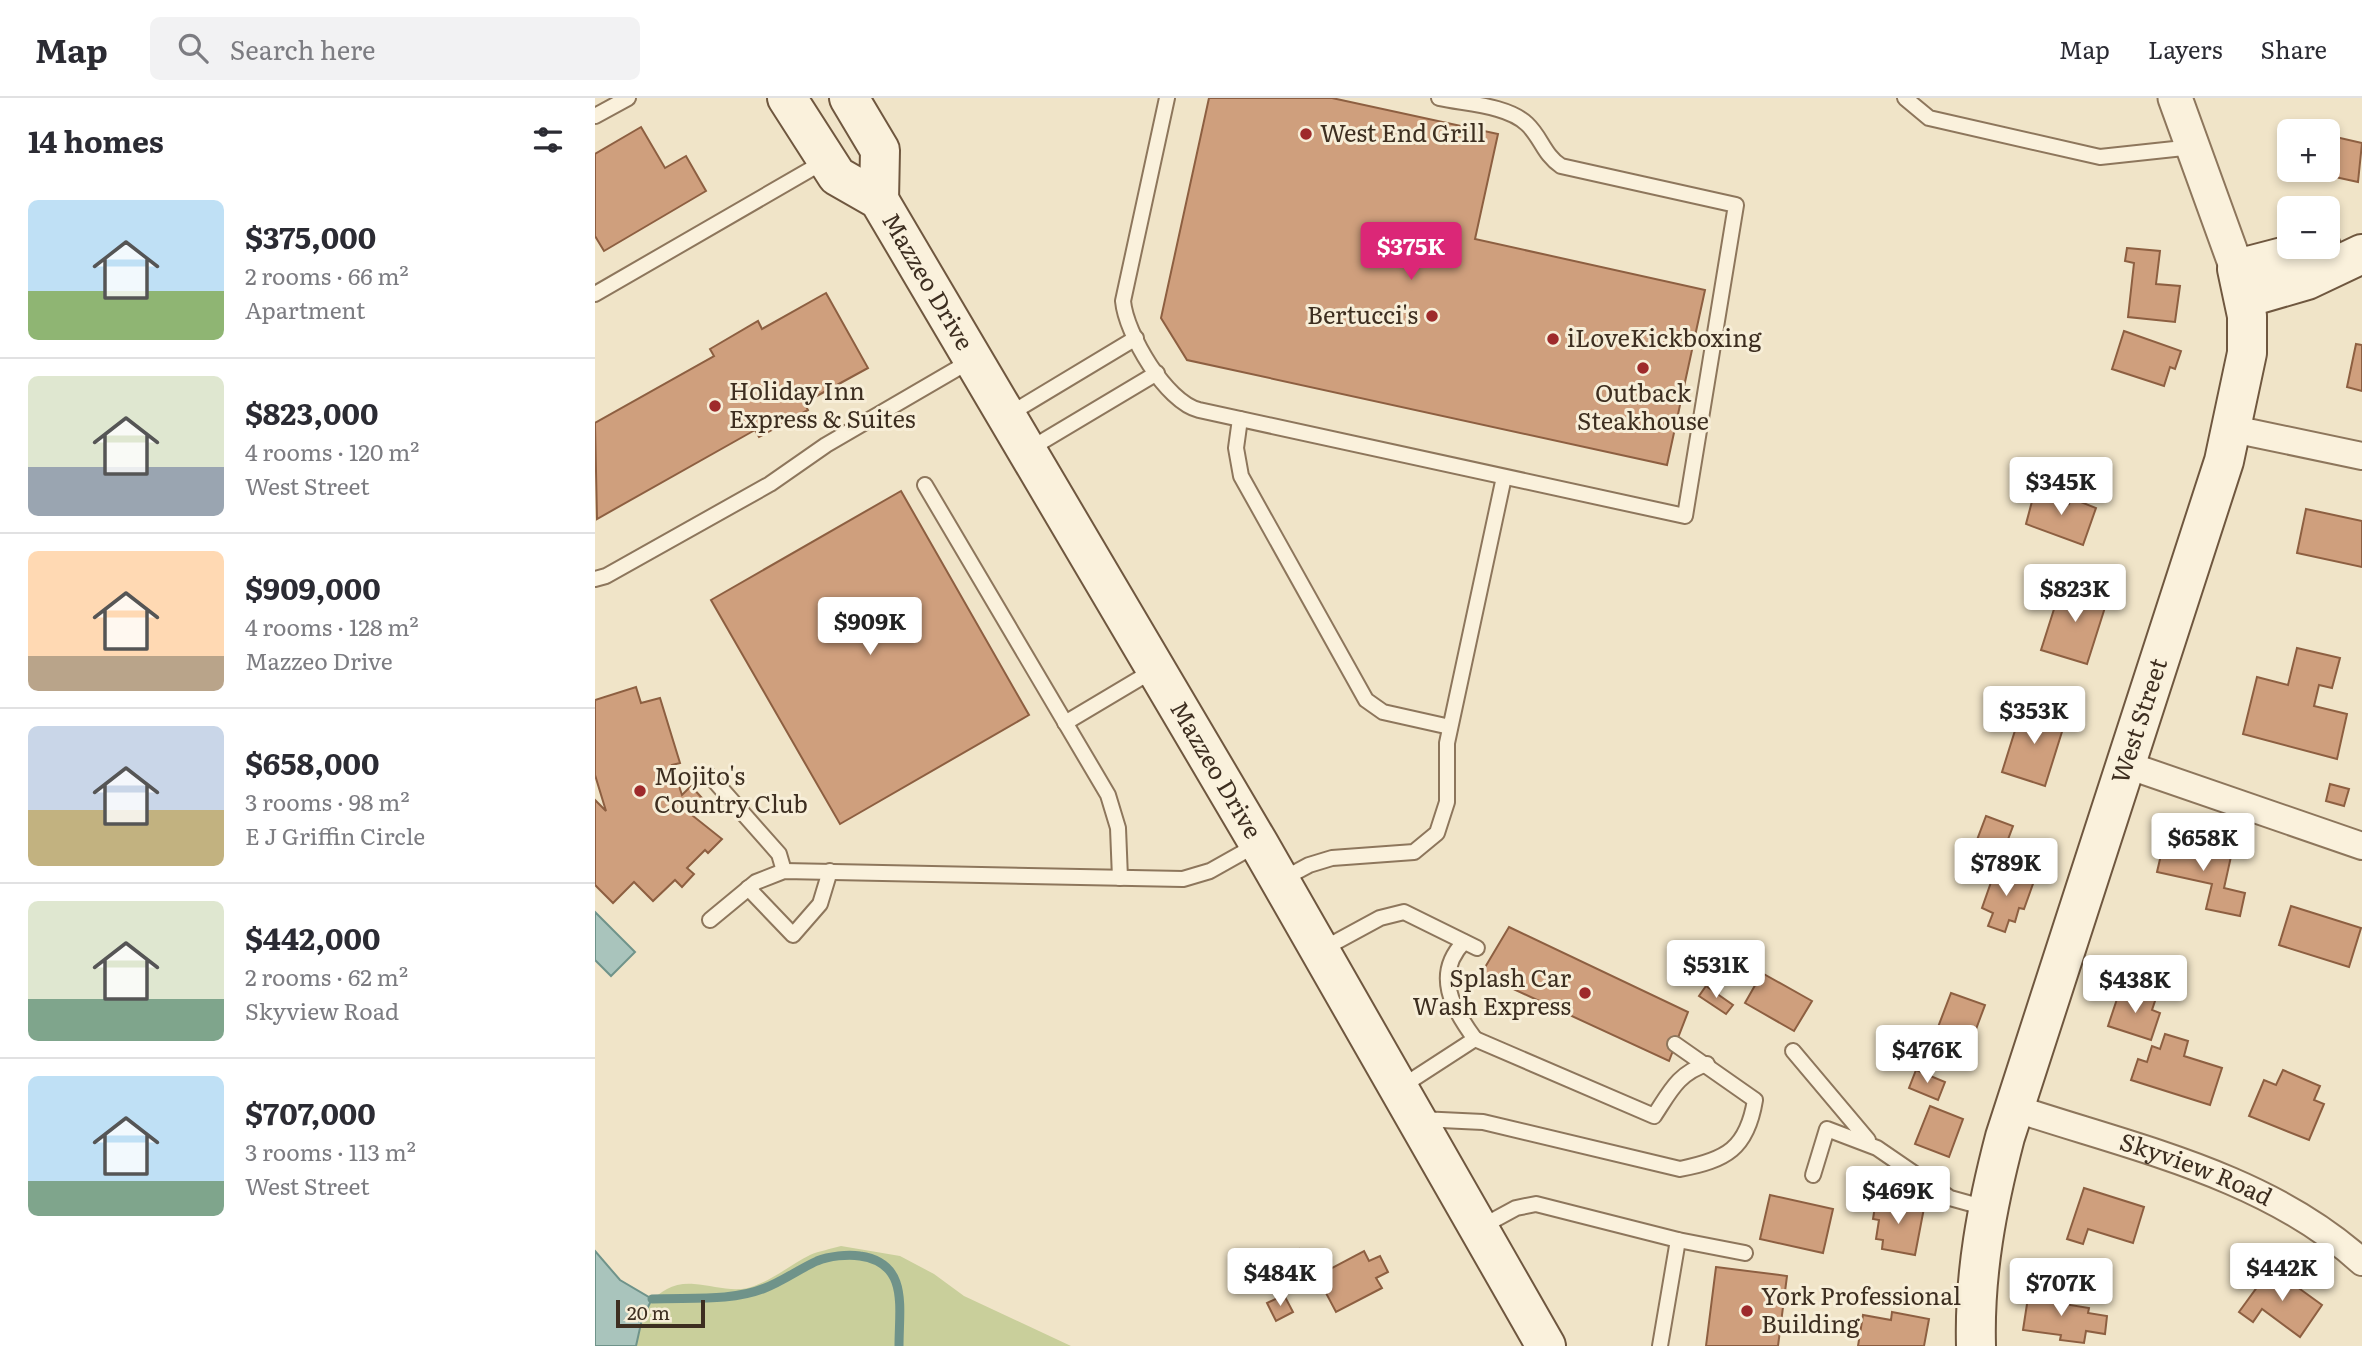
<!DOCTYPE html>
<meta charset="utf-8">
<style>
body{margin:0;font-family:Literata,serif;background:#f2f2f3;color:#2b2b33;height:100vh;display:flex;flex-direction:column;font-size:26px;white-space:nowrap}
*{box-sizing:border-box;margin:0}
p{font-size:23px;color:#7c7c81}
.icon{flex:none;width:38px;height:38px;fill:none;stroke:currentColor;stroke-width:2;stroke-linecap:round;stroke-linejoin:round}
.map{position:relative;flex:1;overflow:hidden}
.details{display:flex;flex-direction:column;background:#fff;width:595px}
.details>*{flex:none}
.tools{position:absolute;left:1682px;top:21px;display:grid;gap:14px}
.tools a{display:grid;place-items:center;width:63px;height:63px;border-radius:10px;background:#fff;box-shadow:0 4px 10px #0003;font-size:35px}
.scale{position:absolute;left:21px;bottom:18px;width:89px;box-sizing:border-box;padding-left:7px;border:4px solid #3d2e20;border-top:0;font-size:19px;line-height:24px;white-space:nowrap;color:#3d2e20;-webkit-text-stroke:5px #f7eed8;paint-order:stroke}
.price{position:absolute;translate:-50% -60px;padding:0 16px;border-radius:7px;background:#fff;color:#222;font-size:23px;line-height:46px;filter:drop-shadow(0 2px 4px #0008)}
.price::after{content:'';position:absolute;left:50%;top:42px;width:21px;height:16px;margin-left:-10px;background:inherit;clip-path:polygon(0 0,100% 0,50% 100%)}
.price.selected{background:#db2777;color:#fff}
ul{padding:0;list-style:none}
li{display:flex;align-items:center;gap:21px;height:175px;padding:0 28px}
li+li{border-top:2px solid #e1e1e2}
li span{display:grid;place-items:center;flex:none;width:196px;height:140px;border-radius:10px;color:#555}
li>.icon{margin-inline-start:auto}
span .icon{width:84px;height:84px;fill:#fffc;stroke-width:1}
li b{font-size:30px}
h2{display:flex;justify-content:space-between;align-items:center;height:84px;padding:0 28px;font-size:30px}
header{display:flex;align-items:center;gap:42px;box-sizing:border-box;height:98px;padding:0 35px;background:#fff;border-bottom:2px solid #e1e1e2}
header strong{font-size:33px}
nav{display:flex;gap:38px;margin-inline-start:auto;font-size:24px}
.search{width:490px;height:63px;background:#f2f2f3;display:flex;align-items:center;gap:18px;box-sizing:border-box;padding:0 24px;border-radius:10px;color:#7c7c81;font-size:26px}
main{display:flex;flex:1;min-height:0}
.map>svg:first-child{display:block}
.green{fill:#c9cf9b}
.water{fill:#a9c4bc;stroke:#6f938a;stroke-width:2}
.lines{fill:none;stroke-linecap:round;stroke-linejoin:round}
.stream{stroke:#6f938a;stroke-width:9}
.building{fill:#cf9f7d;stroke:#8d5f41;stroke-width:2}
.service-casing{stroke:#8d765c;stroke-width:18}
.minor-casing{stroke:#8d765c;stroke-width:30}
.tertiary-casing{stroke:#8d765c;stroke-width:37}
.secondary-casing{stroke:#6f573f;stroke-width:42}
.service{stroke:#faf1dc;stroke-width:14}
.minor{stroke:#faf1dc;stroke-width:26}
.tertiary{stroke:#faf1dc;stroke-width:33}
.secondary{stroke:#faf1dc;stroke-width:38}
.poi-dot{fill:#9e2a2b;stroke:#f7eed8;stroke-width:2.5}
.labels{text-anchor:middle;stroke-width:6;stroke-linejoin:round;paint-order:stroke}
.poi-label{font-size:24px;fill:#3d2e20;stroke:#f7eed8;text-anchor:start}
.street-label{font-size:24px;fill:#3d2e20;stroke:#f7eed8}
</style>
<header>
<strong>Map</strong>
<div class="search"><svg class="icon" aria-label="search" viewBox="0 0 24 24"><circle cx="10" cy="10" r="6"/><path d="M15 15l6 6"/></svg>Search here</div>
<nav><a>Map</a><a>Layers</a><a>Share</a></nav>
</header>
<main>
<section class="details">
<h2>14 homes<svg class="icon" aria-label="filters" viewBox="0 0 24 24"><path d="M4 7h16M4 17h16"/><circle cx="9" cy="7" r="2"/><circle cx="15" cy="17" r="2"/></svg></h2>
<ul>
<li><span style="background:linear-gradient(#bfe0f5 65%,#8fb573 0)"><svg class="icon" aria-label="home" viewBox="0 0 24 24"><path d="M3 11l9-7 9 7M6 9v11h12V9"/></svg></span><div><b>$375,000</b><p>2 rooms · 66 m²</p><p>Apartment</p></div></li>
<li><span style="background:linear-gradient(#dfe7d0 65%,#9aa5b1 0)"><svg class="icon" aria-label="home" viewBox="0 0 24 24"><path d="M3 11l9-7 9 7M6 9v11h12V9"/></svg></span><div><b>$823,000</b><p>4 rooms · 120 m²</p><p>West Street</p></div></li>
<li><span style="background:linear-gradient(#ffd9b3 75%,#b9a48a 0)"><svg class="icon" aria-label="home" viewBox="0 0 24 24"><path d="M3 11l9-7 9 7M6 9v11h12V9"/></svg></span><div><b>$909,000</b><p>4 rooms · 128 m²</p><p>Mazzeo Drive</p></div></li>
<li><span style="background:linear-gradient(#c9d6e8 60%,#c2b280 0)"><svg class="icon" aria-label="home" viewBox="0 0 24 24"><path d="M3 11l9-7 9 7M6 9v11h12V9"/></svg></span><div><b>$658,000</b><p>3 rooms · 98 m²</p><p>E J Griffin Circle</p></div></li>
<li><span style="background:linear-gradient(#dfe7d0 70%,#7fa58c 0)"><svg class="icon" aria-label="home" viewBox="0 0 24 24"><path d="M3 11l9-7 9 7M6 9v11h12V9"/></svg></span><div><b>$442,000</b><p>2 rooms · 62 m²</p><p>Skyview Road</p></div></li>
<li><span style="background:linear-gradient(#bfe0f5 75%,#7fa58c 0)"><svg class="icon" aria-label="home" viewBox="0 0 24 24"><path d="M3 11l9-7 9 7M6 9v11h12V9"/></svg></span><div><b>$707,000</b><p>3 rooms · 113 m²</p><p>West Street</p></div></li>
</ul>
</section>
<div class="map">
<svg width="1767" height="1248" viewBox="0 0 1767 1248">
<rect width="100%" height="100%" fill="#f0e4c8"/>
<path class="green" d="M246,1148L305,1158L339,1176L369,1198L476,1248H41C44,1214 62,1183 99,1186C117,1187 135,1194 153,1190C175,1184 195,1167 215,1157C224,1153 236,1151 246,1148Z"/>
<g class="water">
<polygon points="0,814 40,854 16,878 0,862"/>
<polygon points="0,1153 25,1182 57,1201 47,1221 41,1248 0,1248"/>
</g>
<g class="lines">
<path class="stream" d="M57,1201C92,1199 136,1204 170,1190C188,1183 204,1171 222,1163C234,1158 253,1156 265,1158C314,1165 304,1209 304,1248"/>
</g>
<g class="building">
<polygon points="614,0 737,0 903,36 880,141 1110,192 1072,367 592,262 566,220"/>
<polygon points="46,29 70,70 91,58 111,93 9,153 0,138 0,56"/>
<polygon points="1732,37 1767,45 1763,84 1708,72 1732,72"/>
<polygon points="1532,150 1565,153 1561,186 1585,188 1580,224 1533,219 1539,165 1530,163"/>
<polygon points="231,195 273,270 209,305 213,312 164,339 160,332 2,421 0,325 119,258 115,251 163,223 167,231"/>
<polygon points="1529,233 1586,253 1580,271 1575,269 1569,288 1517,271"/>
<polygon points="1761,246 1767,247 1767,293 1752,289"/>
<polygon points="1440,392 1474,406 1476,400 1501,410 1488,447 1431,426"/>
<polygon points="306,393 434,617 245,726 116,502"/>
<polygon points="1711,411 1767,423 1767,469 1702,455"/>
<polygon points="1467,486 1513,500 1492,566 1446,552"/>
<polygon points="1702,550 1745,560 1737,590 1724,587 1719,608 1752,616 1742,661 1648,636 1662,579 1693,587"/>
<polygon points="41,589 46,605 65,600 85,665 77,667 87,697 96,688 107,700 93,714 127,741 113,755 110,752 92,770 99,776 87,789 80,782 58,803 39,784 18,805 0,787 0,702 11,713 0,677 0,602"/>
<polygon points="1428,607 1471,621 1450,688 1407,674"/>
<polygon points="1735,686 1754,691 1749,708 1731,703"/>
<polygon points="1391,718 1418,728 1409,752 1382,742"/>
<polygon points="1569,744 1592,749 1593,744 1637,754 1629,790 1650,795 1645,818 1611,811 1617,786 1562,774"/>
<polygon points="1401,770 1439,783 1429,811 1424,810 1420,824 1414,822 1410,834 1393,828 1398,815 1387,810"/>
<polygon points="1696,808 1766,830 1754,869 1684,847"/>
<polygon points="914,829 1093,914 1074,963 886,876"/>
<polygon points="1167,875 1217,903 1199,933 1150,905"/>
<polygon points="1111,888 1138,907 1131,916 1104,898"/>
<polygon points="1536,891 1561,900 1557,912 1565,915 1556,942 1513,928 1523,898 1533,902"/>
<polygon points="1356,895 1390,907 1374,950 1340,937"/>
<polygon points="1570,936 1593,943 1589,958 1627,970 1615,1007 1536,982 1543,961 1552,964 1557,948 1565,951"/>
<polygon points="1321,972 1350,984 1343,1002 1314,990"/>
<polygon points="1688,972 1725,988 1719,1002 1729,1006 1714,1042 1654,1018 1669,982 1681,987"/>
<polygon points="1335,1008 1368,1021 1354,1059 1320,1046"/>
<polygon points="1489,1090 1549,1109 1538,1145 1493,1131 1488,1146 1472,1141"/>
<polygon points="1175,1097 1238,1111 1228,1155 1165,1141"/>
<polygon points="1281,1102 1329,1110 1320,1157 1287,1151 1288,1142 1281,1141 1284,1122 1278,1121"/>
<polygon points="704,1151 712,1165 688,1178 680,1163"/>
<polygon points="769,1153 774,1163 785,1158 793,1174 781,1180 787,1190 741,1214 722,1178"/>
<polygon points="1121,1169 1192,1178 1183,1248 1111,1248"/>
<polygon points="1676,1170 1727,1207 1705,1239 1667,1211 1658,1224 1644,1214"/>
<polygon points="1434,1193 1476,1200 1475,1207 1494,1210 1493,1215 1512,1218 1510,1236 1491,1233 1489,1245 1465,1242 1466,1237 1428,1232"/>
<polygon points="689,1197 698,1214 681,1223 672,1205"/>
<polygon points="1297,1214 1334,1221 1329,1248 1263,1248 1268,1217 1296,1222"/>
</g>
<g class="lines">
<defs>
<g id="service">
<path d="M572,0L528,203C531,236 571,304 604,312L1090,418L1141,107L966,68C949,57 946,39 932,26C912,7 871,6 844,0"/>
<polyline points="1310,0 1334,20 1505,59 1598,49"/>
<polyline points="0,18 33,0"/>
<polyline points="0,196 230,63"/>
<polyline points="413,317 541,240"/>
<polyline points="645,321 641,350 646,378 771,602 788,614 855,629"/>
<polyline points="433,352 562,275"/>
<polyline points="330,387 513,697 523,730 525,780"/>
<polyline points="0,481 11,478 175,386 231,347 377,262"/>
<polyline points="470,625 559,572"/>
<polyline points="116,679 184,756 189,773"/>
<polyline points="686,782 714,767 737,760 819,754 842,735 852,704 852,645 909,379"/>
<polyline points="153,790 198,837 225,806 235,773"/>
<polyline points="115,822 161,784 189,773 588,781 615,773 663,746"/>
<polyline points="726,852 785,820 809,814 882,850"/>
<path d="M880,941L1059,1018C1075,994 1083,975 1112,966"/>
<polyline points="1198,953 1273,1042"/>
<path d="M806,989L880,941C857,910 838,876 869,844"/>
<path d="M825,1021L888,1024L1085,1071C1131,1062 1152,1051 1160,1002L1080,946"/>
<polyline points="1218,1077 1232,1031 1282,1050 1355,1100 1391,1110"/>
<polyline points="886,1129 921,1110 941,1106 1083,1142 1150,1155"/>
<polyline points="1065,1248 1083,1142"/>
</g>
<g id="minor">
<polyline points="1638,331 1767,358"/>
<polyline points="1532,667 1767,748"/>
<path id="s1" d="M1419,1010C1539,1050 1671,1077 1767,1164"/>
</g>
<polyline id="tertiary" points="1580,0 1642,171"/>
<g id="secondary">
<path id="s2" d="M192,0L242,78L284,102L664,746L951,1248"/>
<polyline points="254,0 285,52 284,102"/>
<polyline points="1650,200 1712,182 1767,156"/>
<path id="s3" d="M1381,1248C1379,1176 1392,1108 1410,1039L1629,363L1652,255V218L1642,171L1726,149"/>
</g>
</defs>
<use href="#service" class="service-casing"/>
<use href="#minor" class="minor-casing"/>
<use href="#tertiary" class="tertiary-casing"/>
<use href="#secondary" class="secondary-casing"/>
<use href="#service" class="service"/>
<use href="#minor" class="minor"/>
<use href="#tertiary" class="tertiary"/>
<use href="#secondary" class="secondary"/>
</g>
<g class="poi-dot">
<circle cx="711" cy="36" r="7"/>
<circle cx="837" cy="218" r="7"/>
<circle cx="958" cy="241" r="7"/>
<circle cx="1048" cy="270" r="7"/>
<circle cx="120" cy="308" r="7"/>
<circle cx="45" cy="693" r="7"/>
<circle cx="990" cy="895" r="7"/>
<circle cx="1152" cy="1213" r="7"/>
</g>
<g class="labels">
<g class="poi-label">
<text x="725" y="44">West End Grill</text>
<text x="823" y="226" text-anchor="end">Bertucci's</text>
<text x="972" y="249">iLoveKickboxing</text>
<text x="134" y="302">Holiday Inn<tspan x="134" dy="28">Express &amp; Suites</tspan></text>
<text x="1048" y="304" text-anchor="middle">Outback<tspan x="1048" dy="28">Steakhouse</tspan></text>
<text x="59" y="687">Mojito's<tspan x="59" dy="28">Country Club</tspan></text>
<text x="976" y="889" text-anchor="end">Splash Car<tspan x="976" dy="28">Wash Express</tspan></text>
<text x="1166" y="1207">York Professional<tspan x="1166" dy="28">Building</tspan></text>
</g>
<g class="street-label">
<text dy="8" stroke="none"><textPath href="#s2" startOffset="236">Mazzeo Drive</textPath></text>
<text dy="8" stroke="none"><textPath href="#s3" startOffset="649">West Street</textPath></text>
<text dy="8" stroke="none"><textPath href="#s2" startOffset="803">Mazzeo Drive</textPath></text>
<text dy="8" stroke="none"><textPath href="#s1" startOffset="192">Skyview Road</textPath></text>
</g>
</g>
</svg>
<div class="tools">
<a>+</a>
<a>−</a>
</div>
<div class="scale">20 m</div>
<b class="price selected" style="left:816px;top:184px">$375K</b>
<b class="price" style="left:1466px;top:419px">$345K</b>
<b class="price" style="left:1480px;top:526px">$823K</b>
<b class="price" style="left:275px;top:559px">$909K</b>
<b class="price" style="left:1439px;top:648px">$353K</b>
<b class="price" style="left:1608px;top:775px">$658K</b>
<b class="price" style="left:1411px;top:800px">$789K</b>
<b class="price" style="left:1121px;top:902px">$531K</b>
<b class="price" style="left:1540px;top:917px">$438K</b>
<b class="price" style="left:1332px;top:987px">$476K</b>
<b class="price" style="left:1303px;top:1128px">$469K</b>
<b class="price" style="left:1687px;top:1205px">$442K</b>
<b class="price" style="left:685px;top:1210px">$484K</b>
<b class="price" style="left:1466px;top:1220px">$707K</b>
</div>
</main>
